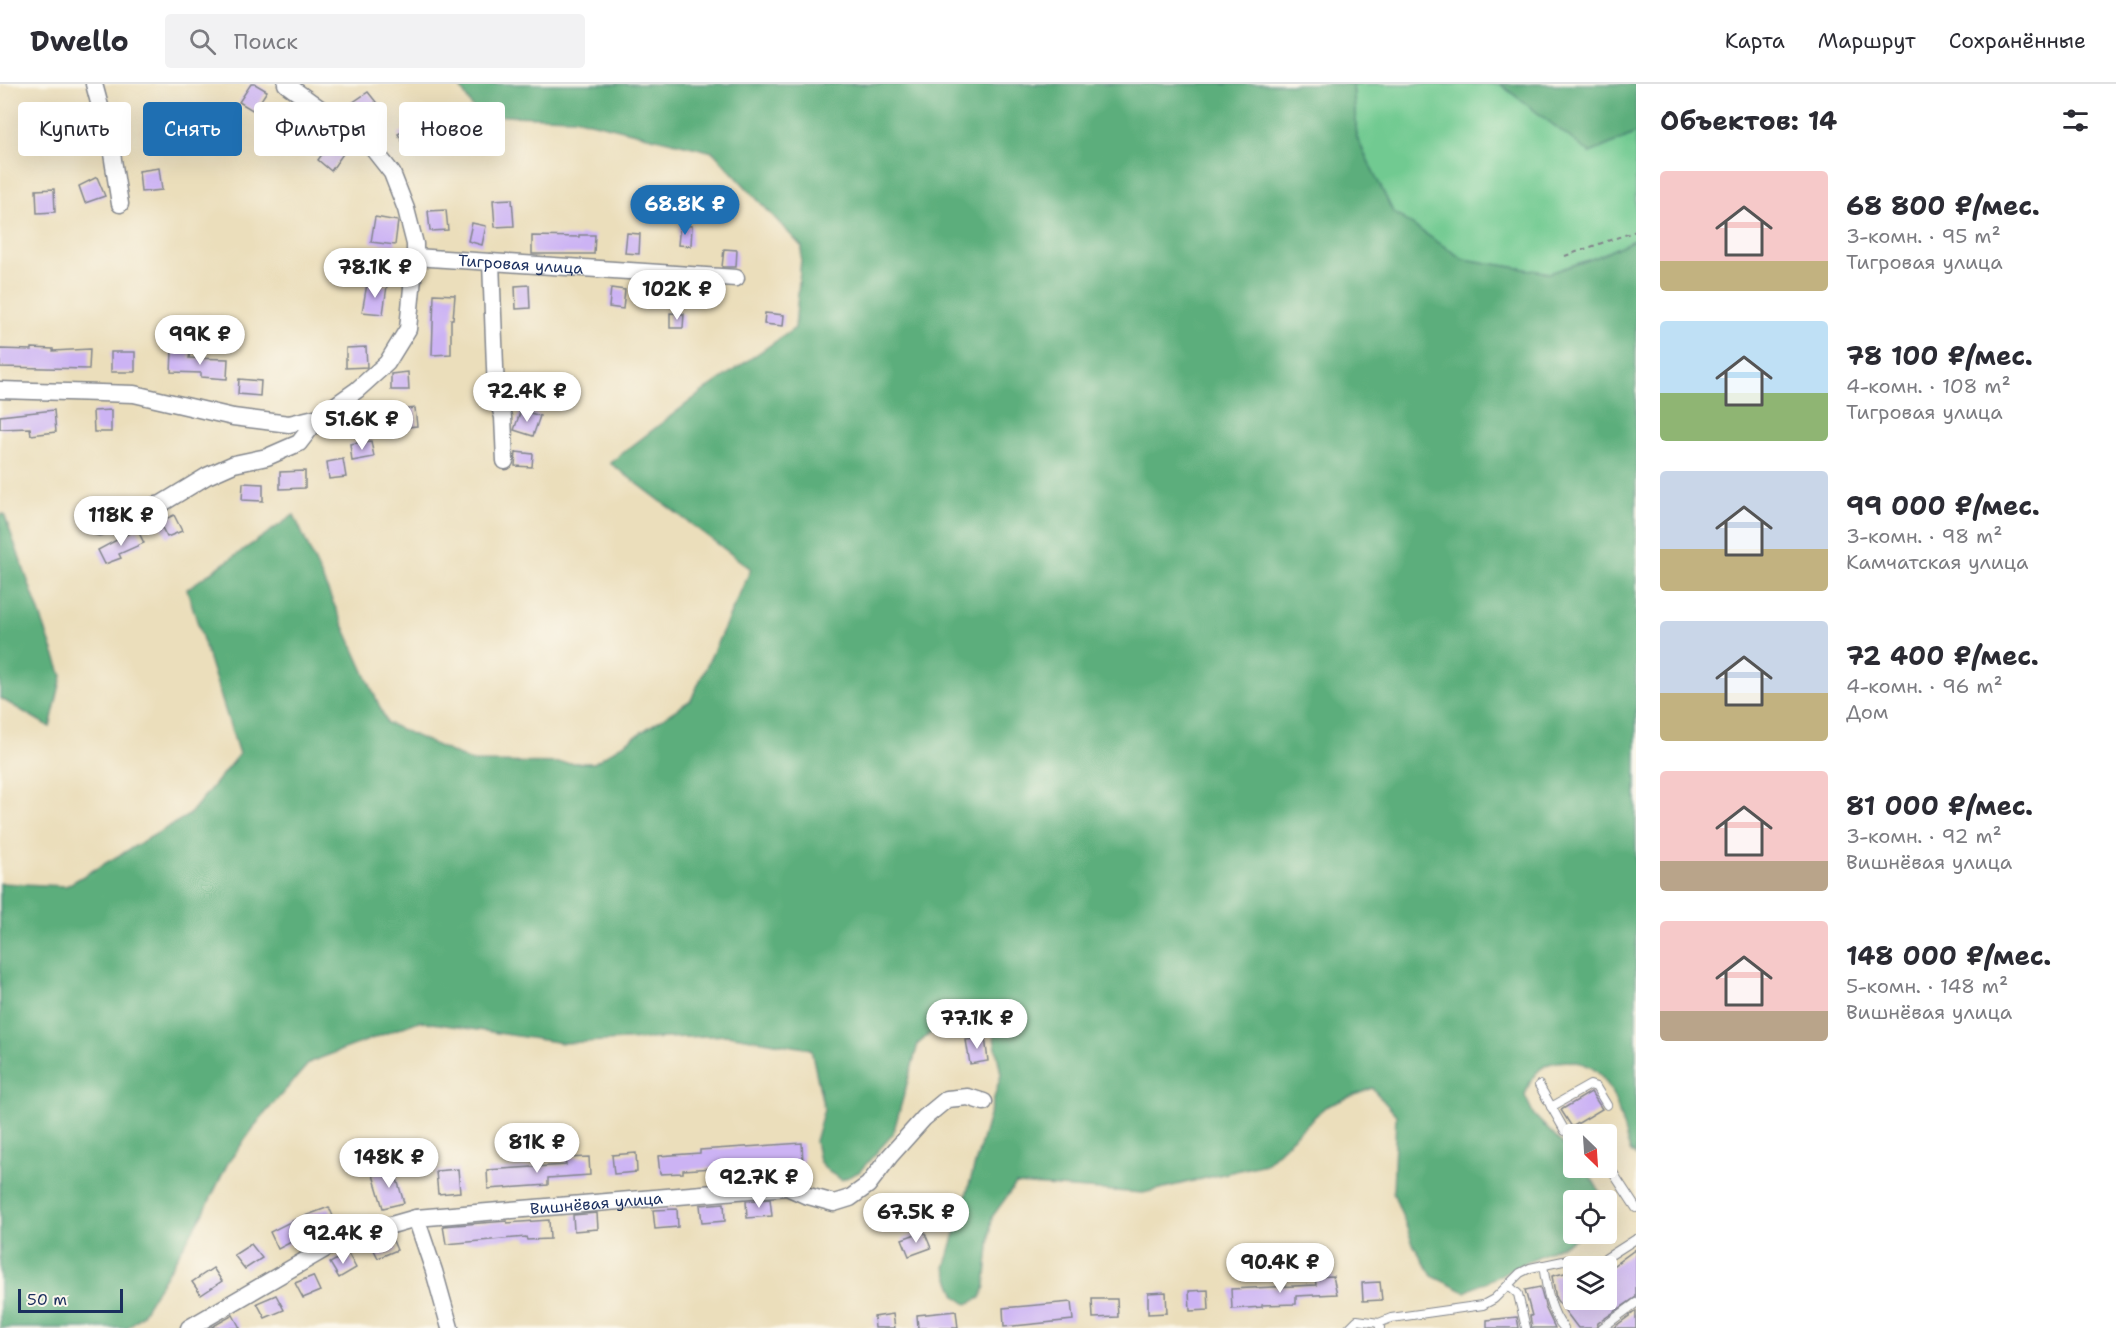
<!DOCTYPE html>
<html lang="ru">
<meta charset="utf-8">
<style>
body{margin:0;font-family:"Shantell Sans",sans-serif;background:#f2f2f3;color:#2b2b33;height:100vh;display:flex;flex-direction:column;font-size:22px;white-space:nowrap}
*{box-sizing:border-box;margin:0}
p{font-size:20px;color:#7c7c81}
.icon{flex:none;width:33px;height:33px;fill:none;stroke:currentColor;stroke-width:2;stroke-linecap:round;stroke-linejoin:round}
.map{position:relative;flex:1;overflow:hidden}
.drawer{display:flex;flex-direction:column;background:#fff;width:480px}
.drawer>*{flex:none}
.top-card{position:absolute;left:18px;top:18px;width:570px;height:54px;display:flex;gap:12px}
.needle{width:39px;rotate:155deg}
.fabs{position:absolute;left:1563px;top:1040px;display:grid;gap:12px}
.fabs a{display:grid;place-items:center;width:54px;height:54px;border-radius:6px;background:#fff;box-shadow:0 6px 24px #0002;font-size:30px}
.scale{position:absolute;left:18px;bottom:15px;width:105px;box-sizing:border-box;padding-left:6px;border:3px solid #1b2f5e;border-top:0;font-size:16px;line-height:21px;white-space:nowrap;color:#1b2f5e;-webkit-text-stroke:4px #fbf7ec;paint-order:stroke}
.price{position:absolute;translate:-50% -51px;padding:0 14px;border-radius:21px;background:#fff;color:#222;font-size:20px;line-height:39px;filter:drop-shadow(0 2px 3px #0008)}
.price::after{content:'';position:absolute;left:50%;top:36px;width:18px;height:14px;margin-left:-9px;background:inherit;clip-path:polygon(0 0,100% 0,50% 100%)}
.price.selected{background:#1f6fb2;color:#fff}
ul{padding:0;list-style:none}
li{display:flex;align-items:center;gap:18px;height:150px;padding:0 24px}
li span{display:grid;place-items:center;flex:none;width:168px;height:120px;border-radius:6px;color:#555}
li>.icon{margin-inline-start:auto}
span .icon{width:72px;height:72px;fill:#fffc;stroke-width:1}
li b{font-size:26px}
h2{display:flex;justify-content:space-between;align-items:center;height:72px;padding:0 24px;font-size:26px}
.tag{padding:0 21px;border-radius:6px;background:#fff;box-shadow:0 6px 24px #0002;font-size:21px;line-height:54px}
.tag.selected{background:#1f6fb2;color:#fff}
header{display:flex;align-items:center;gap:36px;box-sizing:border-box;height:84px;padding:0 30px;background:#fff;border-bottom:2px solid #e1e1e2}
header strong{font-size:28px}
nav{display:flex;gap:33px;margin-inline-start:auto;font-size:21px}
.search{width:420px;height:54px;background:#f2f2f3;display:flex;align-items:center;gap:15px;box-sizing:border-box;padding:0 21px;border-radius:6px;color:#7c7c81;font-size:22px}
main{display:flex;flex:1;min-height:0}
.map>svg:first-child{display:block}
.green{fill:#71ca91;stroke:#467c78;stroke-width:1.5}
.forest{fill:#5cae7b;stroke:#3c6e6c;stroke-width:1.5}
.building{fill:#ccb3f4}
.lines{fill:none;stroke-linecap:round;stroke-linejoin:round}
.service-casing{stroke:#83868c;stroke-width:10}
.minor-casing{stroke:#83868c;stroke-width:19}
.path{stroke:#83868c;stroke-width:2;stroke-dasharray:4.5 4.5;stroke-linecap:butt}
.service{stroke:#fff;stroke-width:8}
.minor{stroke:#fff;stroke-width:16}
.labels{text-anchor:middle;stroke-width:5;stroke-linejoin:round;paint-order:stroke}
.street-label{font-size:16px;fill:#1b2f5e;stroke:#fbf7ec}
</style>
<header>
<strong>Dwello</strong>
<div class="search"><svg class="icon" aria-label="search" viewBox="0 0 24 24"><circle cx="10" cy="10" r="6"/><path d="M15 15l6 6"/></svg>Поиск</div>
<nav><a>Карта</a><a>Маршрут</a><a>Сохранённые</a></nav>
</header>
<main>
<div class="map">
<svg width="1636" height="1244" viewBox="0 0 1636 1244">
<rect width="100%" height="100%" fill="#fbf7ec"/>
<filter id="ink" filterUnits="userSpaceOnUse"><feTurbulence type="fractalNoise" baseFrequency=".0167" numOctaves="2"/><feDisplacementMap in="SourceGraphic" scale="12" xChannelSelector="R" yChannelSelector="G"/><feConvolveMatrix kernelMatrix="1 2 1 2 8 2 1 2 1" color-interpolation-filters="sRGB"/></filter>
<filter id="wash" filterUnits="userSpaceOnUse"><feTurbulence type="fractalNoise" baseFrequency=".008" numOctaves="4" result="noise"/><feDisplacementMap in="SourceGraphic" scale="24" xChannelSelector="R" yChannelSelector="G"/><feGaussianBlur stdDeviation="1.35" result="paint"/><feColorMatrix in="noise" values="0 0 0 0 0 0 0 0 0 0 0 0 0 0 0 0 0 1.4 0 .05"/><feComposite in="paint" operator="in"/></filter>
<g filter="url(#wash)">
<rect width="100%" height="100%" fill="#ebdebb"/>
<polygon class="green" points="1353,0 1500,0 1590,69 1636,49 1636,155 1597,173 1550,189 1463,175 1393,128 1357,54"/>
<g class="forest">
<path d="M460,0H1353L1357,54L1393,128L1463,175L1550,189L1597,173L1636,155V1072L1630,1067C1617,1026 1613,970 1557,978C1539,980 1529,996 1525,1012L1534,1031L1573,1071L1574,1083H1585L1604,1115L1574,1116V1149H1587L1465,1208L1432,1192L1413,1160L1393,1108L1396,1031L1372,1004L1325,1023L1265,1080L1143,1109L1016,1100L992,1133L985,1202L981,1214L967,1220L956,1212L945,1184L1001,990L991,938L972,930L950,932L918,960L893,1050L859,1088L842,1096L829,1088L819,1077L815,1057L824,1025L811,965L728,951L563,959L419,937L310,978L260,1035L228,1079L203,1130L141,1232L127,1244H0V799L66,802L189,731L239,670L187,505L294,431L387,639L473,678L594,679L691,616L751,485L610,379L702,308L795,244L802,163L713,68L574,34L477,31L459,1Z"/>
<polygon points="1500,0 1636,0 1636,49 1590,69"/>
<polygon points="4,430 62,592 50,643 0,614 0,431"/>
</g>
<g id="blocks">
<g class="building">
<polygon points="251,0 255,0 267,7 254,27 239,18"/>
<polygon points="368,8 384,28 368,40 352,19"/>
<polygon points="286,26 302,36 289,57 272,47"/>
<polygon points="152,39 178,39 176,60 151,59"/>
<polygon points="40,42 62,42 61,60 40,60"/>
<polygon points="412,42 423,61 409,69 398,50"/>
<polygon points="331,58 345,67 331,87 318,76"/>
<polygon points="159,84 162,106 141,108 139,87"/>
<polygon points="97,93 105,112 85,119 79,102"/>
<polygon points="54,105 55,128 37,129 36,106"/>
<polygon points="512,115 514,142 495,143 493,116"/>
<polygon points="446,126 448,146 430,147 428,127"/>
<polygon points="375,133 398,137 395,161 371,158"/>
<polygon points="472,139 486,142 482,161 468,157"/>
<polygon points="680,141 692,142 691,162 678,161"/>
<polygon points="627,149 640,150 639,170 625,169"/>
<polygon points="579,151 595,151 594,170 532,170 532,152 579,153"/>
<polygon points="724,165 737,166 736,183 722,183"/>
<polygon points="367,200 387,202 383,230 362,228"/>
<polygon points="529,201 530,224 516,225 515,202"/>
<polygon points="611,204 625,206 623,225 609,223"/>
<polygon points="434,210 455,211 453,235 451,235 451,270 432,271"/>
<polygon points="670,229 684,230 683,244 670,244"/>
<polygon points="765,229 784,231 783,242 764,240"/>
<polygon points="366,263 367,283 346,284 346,264"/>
<polygon points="32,264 53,265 53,267 90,265 89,285 0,283 0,265 32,266"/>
<rect x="111" y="268" width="24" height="20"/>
<polygon points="172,268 190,268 189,274 228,275 227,295 201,293 201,289 171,288"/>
<polygon points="408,288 409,306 391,306 391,290"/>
<polygon points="239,295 261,297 260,312 238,310"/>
<polygon points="415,324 417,342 397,344 394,327"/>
<polygon points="54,326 56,348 31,351 30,344 0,345 0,332"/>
<polygon points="111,326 111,348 94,348 93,327"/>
<polygon points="521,326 540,332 533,352 514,346"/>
<polygon points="371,357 374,373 352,377 350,360"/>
<polygon points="516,368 533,370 532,383 515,382"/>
<polygon points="343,375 346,393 329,395 327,378"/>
<polygon points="305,387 305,404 280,405 280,388"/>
<polygon points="243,399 263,400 263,417 242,416"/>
<polygon points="174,431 182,447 167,453 159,438"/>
<polygon points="137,445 144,459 119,470 121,474 105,480 98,466"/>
<polygon points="985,953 988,977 970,980 966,956"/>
<polygon points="1591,1008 1602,1025 1572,1043 1561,1026"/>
<polygon points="802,1059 803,1078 683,1086 683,1089 660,1090 658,1072 700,1069 700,1066"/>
<polygon points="636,1069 637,1088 614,1090 612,1071"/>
<polygon points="589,1073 590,1091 548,1094 548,1101 488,1105 487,1086 566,1081 565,1074"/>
<polygon points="394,1085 404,1119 383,1124 373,1091"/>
<polygon points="458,1085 460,1108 438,1110 436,1087"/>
<polygon points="770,1115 772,1132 747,1134 746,1117"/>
<polygon points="724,1119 725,1137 702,1139 700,1121"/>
<polygon points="329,1123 336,1139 315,1148 314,1146 278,1165 270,1148 294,1136"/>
<polygon points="677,1125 678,1143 655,1145 653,1126"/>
<polygon points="597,1129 598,1145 574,1147 573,1131"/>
<polygon points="549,1136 550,1155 527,1156 526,1153 446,1160 443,1142 507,1137 507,1139"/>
<polygon points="924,1147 931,1164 909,1172 902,1155"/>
<polygon points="391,1152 397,1166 378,1174 370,1158"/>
<polygon points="251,1160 262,1174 245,1185 234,1171"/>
<polygon points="1636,1165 1636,1213 1598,1239 1596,1244 1578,1244 1556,1215 1552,1192 1569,1188 1574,1202 1574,1215 1606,1215 1606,1187"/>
<polygon points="348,1169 356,1184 339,1194 330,1179"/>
<polygon points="213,1184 222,1197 201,1211 192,1198"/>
<polygon points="313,1192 320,1207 303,1214 295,1199"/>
<polygon points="1333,1192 1337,1210 1296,1212 1296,1220 1262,1221 1262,1223 1232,1225 1231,1205 1316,1201 1315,1193"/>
<polygon points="1380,1198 1382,1216 1363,1217 1362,1199"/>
<polygon points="1540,1203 1546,1225 1555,1244 1532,1244 1530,1232 1532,1232 1525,1206"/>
<polygon points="1208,1206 1209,1226 1190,1227 1189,1207"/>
<polygon points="1166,1208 1167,1229 1148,1230 1148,1209"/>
<polygon points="276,1211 284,1226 265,1234 257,1219"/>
<polygon points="1092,1215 1117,1215 1118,1233 1093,1234"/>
<polygon points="1071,1218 1073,1236 1004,1243 1003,1224"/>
<polygon points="956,1227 958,1244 918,1244 917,1231"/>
<polygon points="1636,1227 1636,1244 1613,1244"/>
<polygon points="893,1230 895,1244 875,1244 874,1233"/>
<polygon points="233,1231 240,1244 210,1244"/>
<polygon points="1517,1233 1519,1244 1487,1244 1487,1236"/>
</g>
</g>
</g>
<g filter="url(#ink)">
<use href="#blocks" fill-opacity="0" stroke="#83868c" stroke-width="1.5"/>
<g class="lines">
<defs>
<g id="service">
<polyline points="1539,1001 1565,1047 1574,1051"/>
<polyline points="1551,1023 1590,1001 1596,1003 1607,1021"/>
<polyline points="1606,1078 1636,1124"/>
<path d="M1543,1181C1546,1201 1550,1229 1564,1244"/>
<polyline points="1509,1202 1518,1210 1526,1244"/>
<polyline points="1349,1244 1357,1236 1379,1239"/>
<polyline points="1380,1244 1379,1239 1391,1234 1483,1221 1494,1215 1520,1189 1530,1184 1568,1176 1586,1181 1600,1178 1636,1155"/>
<polyline points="1602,1244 1636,1219"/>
</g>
<g id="minor">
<polyline points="94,0 111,63 120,120"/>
<path id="s1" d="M415,173L736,194"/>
<polyline points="491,178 496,309 503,333 505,377"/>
<polyline points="0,306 134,310 233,333 289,340 319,333 357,306 387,279 408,245 415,173 415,160 406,125 392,89 370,61 286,0"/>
<polyline points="99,443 140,425 161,420 207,392 234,380 267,373 299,359 319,333"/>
<polyline points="416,1134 434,1187 450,1244"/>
<path id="s2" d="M189,1244L342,1155L416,1134L787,1103L805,1111L834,1119L850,1114L868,1101L890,1072L924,1034L947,1015L968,1013L984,1018"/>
</g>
</defs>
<use href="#service" class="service-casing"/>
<use href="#minor" class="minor-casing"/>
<polyline class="path" points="1565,172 1636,147"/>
<use href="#service" class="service"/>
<use href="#minor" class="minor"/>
</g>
</g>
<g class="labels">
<g class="street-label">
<text dy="6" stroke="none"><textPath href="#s1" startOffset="106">Тигровая улица</textPath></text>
<text dy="6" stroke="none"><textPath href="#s2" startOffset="435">Вишнёвая улица</textPath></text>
</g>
</g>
</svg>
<div class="fabs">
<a><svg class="needle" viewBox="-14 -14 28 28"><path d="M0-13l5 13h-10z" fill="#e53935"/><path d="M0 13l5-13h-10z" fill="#7c7c81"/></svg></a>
<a><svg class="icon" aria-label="locate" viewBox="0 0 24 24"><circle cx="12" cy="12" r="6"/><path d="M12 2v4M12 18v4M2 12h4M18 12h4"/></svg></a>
<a><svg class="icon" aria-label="layers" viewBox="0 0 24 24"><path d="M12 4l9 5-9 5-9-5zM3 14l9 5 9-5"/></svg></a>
</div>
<div class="scale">50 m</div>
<b class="price selected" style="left:685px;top:152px">68.8K ₽</b>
<b class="price" style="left:375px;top:215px">78.1K ₽</b>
<b class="price" style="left:677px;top:237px">102K ₽</b>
<b class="price" style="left:200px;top:282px">99K ₽</b>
<b class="price" style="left:527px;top:339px">72.4K ₽</b>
<b class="price" style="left:362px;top:367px">51.6K ₽</b>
<b class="price" style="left:121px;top:463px">118K ₽</b>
<b class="price" style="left:977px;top:966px">77.1K ₽</b>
<b class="price" style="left:537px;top:1090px">81K ₽</b>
<b class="price" style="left:389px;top:1105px">148K ₽</b>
<b class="price" style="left:759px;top:1125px">92.7K ₽</b>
<b class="price" style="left:916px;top:1160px">67.5K ₽</b>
<b class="price" style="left:343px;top:1181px">92.4K ₽</b>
<b class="price" style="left:1280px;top:1210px">90.4K ₽</b>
<div class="top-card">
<a class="tag">Купить</a>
<a class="tag selected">Снять</a>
<a class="tag">Фильтры</a>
<a class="tag">Новое</a>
</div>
</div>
<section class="drawer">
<h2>Объектов: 14<svg class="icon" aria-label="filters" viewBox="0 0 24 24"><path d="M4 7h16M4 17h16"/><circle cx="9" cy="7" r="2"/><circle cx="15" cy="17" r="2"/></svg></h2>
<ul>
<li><span style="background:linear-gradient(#f6c9c9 75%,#c2b280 0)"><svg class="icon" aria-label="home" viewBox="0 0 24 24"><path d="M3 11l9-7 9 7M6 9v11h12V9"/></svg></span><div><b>68 800 ₽/мес.</b><p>3-комн. · 95 m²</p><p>Тигровая улица</p></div></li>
<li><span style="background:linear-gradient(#bfe0f5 60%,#8fb573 0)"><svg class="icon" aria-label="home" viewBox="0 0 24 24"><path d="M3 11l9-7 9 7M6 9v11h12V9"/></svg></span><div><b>78 100 ₽/мес.</b><p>4-комн. · 108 m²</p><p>Тигровая улица</p></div></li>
<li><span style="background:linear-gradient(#c9d6e8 65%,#c2b280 0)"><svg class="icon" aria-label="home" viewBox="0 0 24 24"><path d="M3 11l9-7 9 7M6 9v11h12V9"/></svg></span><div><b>99 000 ₽/мес.</b><p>3-комн. · 98 m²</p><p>Камчатская улица</p></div></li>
<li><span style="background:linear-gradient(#c9d6e8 60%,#c2b280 0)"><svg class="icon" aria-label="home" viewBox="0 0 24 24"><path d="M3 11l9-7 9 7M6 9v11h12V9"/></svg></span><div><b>72 400 ₽/мес.</b><p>4-комн. · 96 m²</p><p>Дом</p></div></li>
<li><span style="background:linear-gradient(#f6c9c9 75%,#b9a48a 0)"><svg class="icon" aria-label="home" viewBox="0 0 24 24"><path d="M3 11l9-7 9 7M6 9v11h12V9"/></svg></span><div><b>81 000 ₽/мес.</b><p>3-комн. · 92 m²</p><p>Вишнёвая улица</p></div></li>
<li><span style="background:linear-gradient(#f6c9c9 75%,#b9a48a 0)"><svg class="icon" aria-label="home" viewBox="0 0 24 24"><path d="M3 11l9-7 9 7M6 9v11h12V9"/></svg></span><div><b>148 000 ₽/мес.</b><p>5-комн. · 148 m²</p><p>Вишнёвая улица</p></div></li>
</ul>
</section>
</main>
